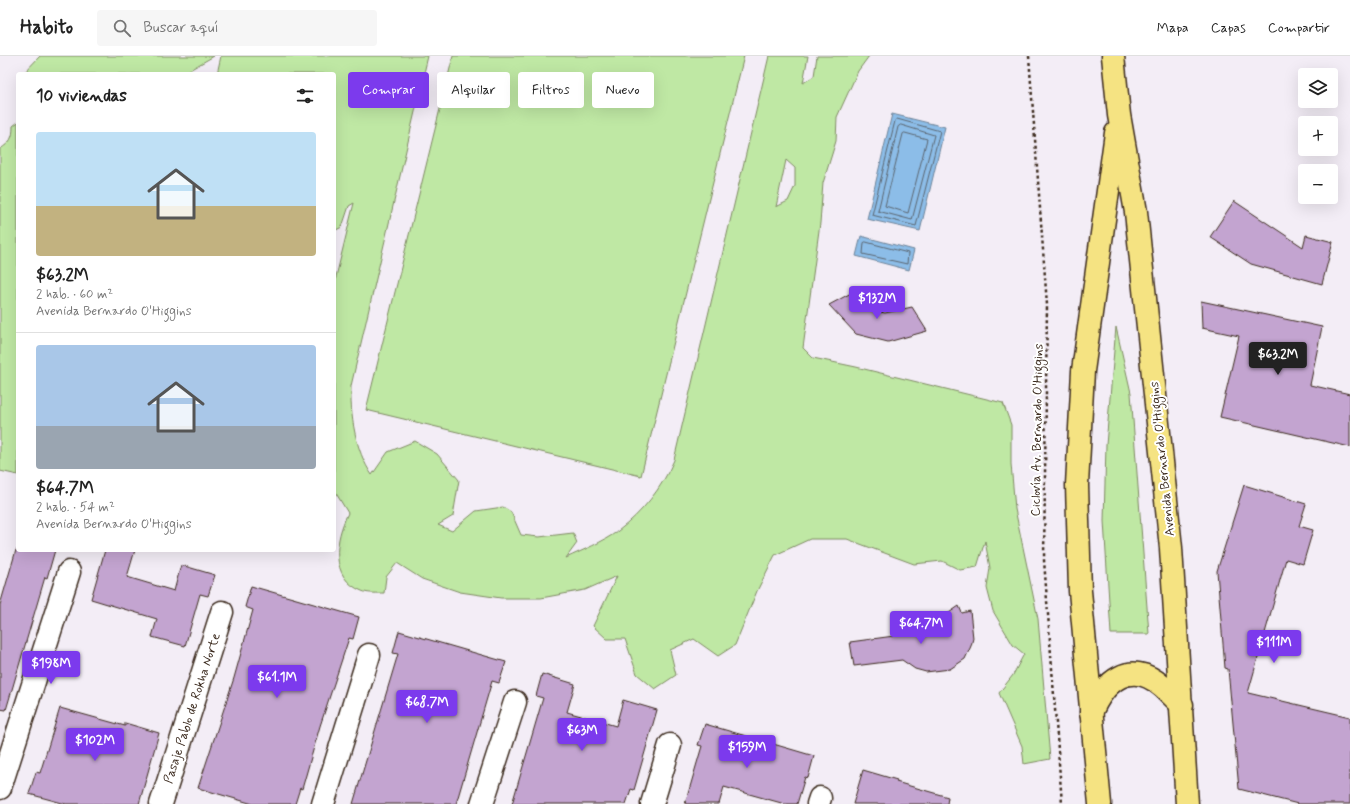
<!DOCTYPE html>
<html lang="es">
<meta charset="utf-8">
<style>
body{margin:0;font-family:Mynerve,sans-serif;background:#f6f6f6;color:#222;height:100vh;display:flex;flex-direction:column;font-size:15px;white-space:nowrap}
*{box-sizing:border-box;margin:0}
p{font-size:13px;color:#767676}
.icon{flex:none;width:22px;height:22px;fill:none;stroke:currentColor;stroke-width:2;stroke-linecap:round;stroke-linejoin:round}
.map{position:relative;flex:1;overflow:hidden}
.sheet{position:absolute;left:16px;top:16px;width:320px;height:480px;display:flex;flex-direction:column;background:#fff;border-radius:4px;box-shadow:0 4px 16px #0002}
.sheet>*{flex:none}
.top-card{position:absolute;left:348px;top:16px;width:380px;height:36px;display:flex;gap:8px}
.fabs{position:absolute;left:1298px;top:12px;display:grid;gap:8px}
.fabs a{display:grid;place-items:center;width:40px;height:40px;border-radius:4px;background:#fff;box-shadow:0 4px 16px #0002;font-size:20px}
.price{position:absolute;translate:-50% -34px;padding:0 9px;border-radius:4px;background:#7c3aed;color:#fff;font-size:13px;line-height:26px;filter:drop-shadow(0 1px 2px #0008)}
.price::after{content:'';position:absolute;left:50%;top:24px;width:12px;height:9px;margin-left:-6px;background:inherit;clip-path:polygon(0 0,100% 0,50% 100%)}
.price.active{background:#222;color:#fff}
ul{padding:0;list-style:none}
li{display:grid;align-content:center;gap:8px;height:212px;padding:0 20px}
li+li{border-top:1px solid #e0e0e0}
li span{display:grid;place-items:center;height:124px;border-radius:4px;color:#555}
li>.icon{margin-inline-start:auto}
span .icon{width:72px;height:72px;fill:#fffc;stroke-width:1}
li b{font-size:17px}
h2{display:flex;justify-content:space-between;align-items:center;height:48px;padding:0 20px;font-size:17px}
.tag{padding:0 14px;border-radius:4px;background:#fff;box-shadow:0 4px 16px #0002;font-size:14px;line-height:36px}
.tag.active{background:#7c3aed;color:#fff}
header{display:flex;align-items:center;gap:24px;box-sizing:border-box;height:56px;padding:0 20px;background:#fff;border-bottom:1px solid #e0e0e0}
header strong{font-size:19px}
nav{display:flex;gap:22px;margin-inline-start:auto;font-size:14px}
.search{width:280px;height:36px;background:#f6f6f6;display:flex;align-items:center;gap:10px;box-sizing:border-box;padding:0 14px;border-radius:4px;color:#767676;font-size:15px}
.map>svg:first-child{display:block}
.green{fill:#bfe8a4;stroke:#7d8961;fill-rule:evenodd}
.water{fill:#8cbde8;stroke:#6c8297}
.lines{fill:none;stroke-linecap:round;stroke-linejoin:round}
.shore{stroke:#5b656f;stroke-width:1}
.building{fill:#c3a4d0;stroke:#3b2a1e}
.minor-casing{stroke:#3b2a1e;stroke-width:25}
.major-casing{stroke:#3b2a1e;stroke-width:25}
.path{stroke:#3b2a1e;stroke-width:2.5;stroke-dasharray:3 3;stroke-linecap:butt}
.minor{stroke:#fff;stroke-width:22}
.major{stroke:#f5e382;stroke-width:22}
.labels{text-anchor:middle;stroke-width:4;stroke-linejoin:round;paint-order:stroke}
.street-label{font-size:13px;fill:#3b2a1e;stroke:#fff}
</style>
<header>
<strong>Habito</strong>
<div class="search"><svg class="icon" aria-label="search" viewBox="0 0 24 24"><circle cx="10" cy="10" r="6"/><path d="M15 15l6 6"/></svg>Buscar aquí</div>
<nav><a>Mapa</a><a>Capas</a><a>Compartir</a></nav>
</header>
<div class="map">
<svg width="1350" height="748" viewBox="0 0 1350 748">
<rect width="100%" height="100%" fill="#f3edf6"/>
<filter id="ink" filterUnits="userSpaceOnUse"><feTurbulence type="fractalNoise" baseFrequency=".025" numOctaves="2"/><feDisplacementMap in="SourceGraphic" scale="8" xChannelSelector="R" yChannelSelector="G"/><feConvolveMatrix kernelMatrix="1 2 1 2 8 2 1 2 1" color-interpolation-filters="sRGB"/></filter>
<g filter="url(#ink)">
<g class="green">
<polygon points="40,0 214,0 186,16 190,18 23,18"/>
<path d="M221,0H428L351,330C350,359 355,394 372,419L388,396L415,385L437,398L459,424L453,460L438,469L452,475L476,455L503,451L511,456L521,479L539,481L573,477L577,487L566,502C583,494 603,486 618,475C642,457 662,432 674,404L769,0H808L803,27L814,20L817,0H869L858,15L837,61L836,85L823,127L820,167L803,292L813,302L856,311L1003,347L1011,369V408L1015,453L1038,563L1050,703L1024,708L1022,690L999,637L1013,619L1024,598L1013,589L993,555L987,532L990,512L985,485L977,511L960,514L942,505L914,508L847,483H810L775,499L757,535L735,589L718,600L694,583L670,594L676,619L655,633L637,618L625,583H607L593,570L617,520L585,534L541,542H501L460,536L422,523L397,507L386,521L384,537C377,537 368,538 362,535C329,522 335,483 348,457L334,434V229L354,147L349,150L342,171L334,175V18H217ZM786,104L795,112V130L788,145L776,151Z"/>
<polygon points="453,0 744,0 641,420 366,354"/>
<path d="M18,66V419L0,415V93C10,87 13,82 13,70Z"/>
<polygon points="1116,271 1131,337 1149,578 1111,578 1104,465 1106,389"/>
</g>
<g class="water">
<polygon points="892,58 945,71 920,175 867,163"/>
<polygon points="861,180 914,194 909,214 856,200"/>
</g>
<g class="lines">
<g class="shore">
<polygon points="897,63 940,75 916,170 872,159 895,65"/>
<polygon points="901,69 934,79 912,164 878,155 898,71"/>
<polygon points="905,77 927,83 908,157 885,150 903,78"/>
<polygon points="866,186 908,197 907,208 863,198 864,187"/>
</g>
</g>
<g class="building">
<polygon points="1234,145 1303,191 1306,179 1333,186 1322,228 1251,208 1210,181"/>
<polygon points="853,236 871,254 885,257 912,251 927,275 888,286 856,278 829,249"/>
<polygon points="1201,245 1322,271 1310,329 1350,338 1350,391 1220,361 1239,280 1202,272"/>
<polygon points="1244,429 1306,448 1299,470 1313,474 1303,508 1286,503 1248,637 1350,661 1350,748 1298,748 1239,733 1228,613 1225,612 1217,515"/>
<polygon points="16,494 55,494 47,522 45,521 6,654 0,653 0,549"/>
<polygon points="105,494 135,494 127,521 174,535 181,509 215,519 208,540 200,538 185,590 152,581 157,563 91,543"/>
<polygon points="251,530 359,561 353,583 349,582 320,670 302,733 300,732 295,748 253,748 198,732 234,622 253,554 245,551"/>
<polygon points="959,550 962,557 970,555 973,582 971,590 965,603 950,613 926,616 915,613 902,604 854,610 850,586 894,580 895,573 930,570"/>
<polygon points="399,575 506,606 499,627 492,625 456,748 353,748 398,598 393,597"/>
<polygon points="542,618 575,628 567,656 616,670 623,644 657,654 634,734 631,733 626,748 512,748 543,642 536,640"/>
<polygon points="60,652 125,670 125,667 159,677 139,748 66,748 29,738 36,716 40,717"/>
<polygon points="705,668 814,700 808,722 805,721 797,748 785,748 724,731 719,748 685,748 702,690 698,689"/>
<polygon points="863,714 897,724 896,726 948,741 947,748 853,748"/>
</g>
<g class="lines">
<defs>
<g id="minor">
<polyline points="0,732 69,516"/>
<polyline points="161,748 222,556"/>
<polyline points="323,748 369,599"/>
<polyline points="482,748 515,646"/>
<polyline points="652,748 670,689"/>
<polyline points="818,748 820,742"/>
</g>
<g id="major">
<polyline points="1113,0 1119,59 1136,156 1171,492 1187,748"/>
<path d="M1091,657C1104,626 1130,602 1162,630C1169,636 1175,643 1182,649"/>
<polyline points="1100,748 1080,535 1077,429 1083,315 1116,77"/>
</g>
</defs>
<use href="#minor" class="minor-casing"/>
<use href="#major" class="major-casing"/>
<polyline class="path" points="1029,0 1047,249 1044,504 1062,748"/>
<use href="#minor" class="minor"/>
<use href="#major" class="major"/>
</g>
</g>
<g class="labels">
<g class="street-label">
<text transform="translate(1036 374) rotate(-89)" y="5">Ciclovía Av. Bernardo O'Higgins</text>
<text transform="translate(1161 403) rotate(-96)" y="5">Avenida Bernardo O'Higgins</text>
<text transform="translate(191 652) rotate(-72)" y="5">Pasaje Pablo de Rokha Norte</text>
</g>
</g>
</svg>
<div class="fabs">
<a><svg class="icon" aria-label="layers" viewBox="0 0 24 24"><path d="M12 4l9 5-9 5-9-5zM3 14l9 5 9-5"/></svg></a>
<a>+</a>
<a>−</a>
</div>
<b class="price" style="left:877px;top:264px">$132M</b>
<b class="price active" style="left:1278px;top:320px">$63.2M</b>
<b class="price" style="left:921px;top:589px">$64.7M</b>
<b class="price" style="left:1274px;top:608px">$111M</b>
<b class="price" style="left:51px;top:629px">$198M</b>
<b class="price" style="left:277px;top:643px">$61.1M</b>
<b class="price" style="left:427px;top:668px">$68.7M</b>
<b class="price" style="left:582px;top:696px">$63M</b>
<b class="price" style="left:95px;top:706px">$102M</b>
<b class="price" style="left:747px;top:713px">$159M</b>
<div class="top-card">
<a class="tag active">Comprar</a>
<a class="tag">Alquilar</a>
<a class="tag">Filtros</a>
<a class="tag">Nuevo</a>
</div>
<section class="sheet">
<h2>10 viviendas<svg class="icon" aria-label="filters" viewBox="0 0 24 24"><path d="M4 7h16M4 17h16"/><circle cx="9" cy="7" r="2"/><circle cx="15" cy="17" r="2"/></svg></h2>
<ul>
<li><span style="background:linear-gradient(#bfe0f5 60%,#c2b280 0)"><svg class="icon" aria-label="home" viewBox="0 0 24 24"><path d="M3 11l9-7 9 7M6 9v11h12V9"/></svg></span><div><b>$63.2M</b><p>2 hab. · 60 m²</p><p>Avenida Bernardo O'Higgins</p></div></li>
<li><span style="background:linear-gradient(#a9c7e8 65%,#9aa5b1 0)"><svg class="icon" aria-label="home" viewBox="0 0 24 24"><path d="M3 11l9-7 9 7M6 9v11h12V9"/></svg></span><div><b>$64.7M</b><p>2 hab. · 54 m²</p><p>Avenida Bernardo O'Higgins</p></div></li>
</ul>
</section>
</div>
